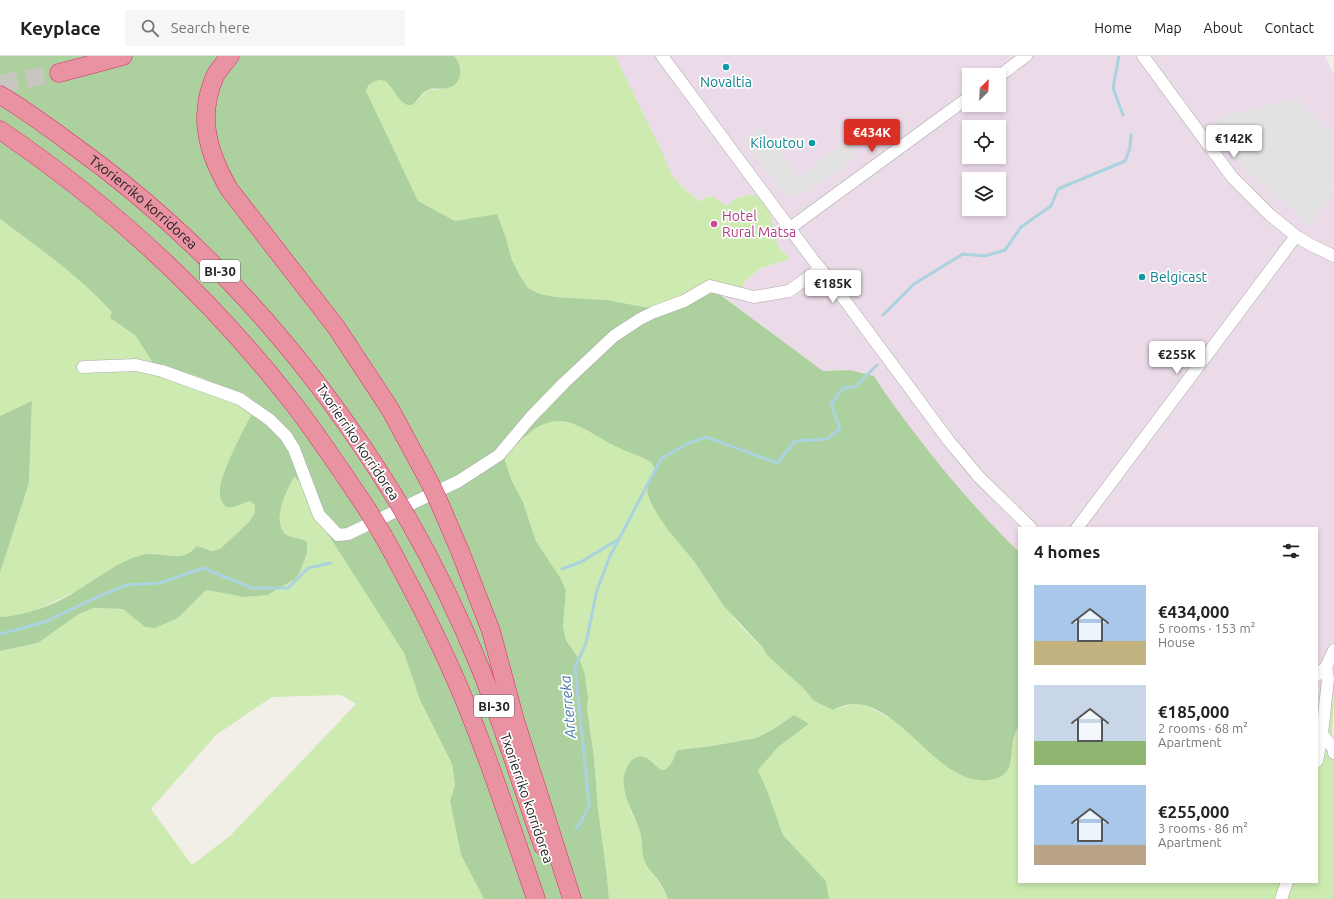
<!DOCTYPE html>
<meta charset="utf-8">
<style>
body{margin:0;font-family:Ubuntu,sans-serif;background:#f6f6f6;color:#222;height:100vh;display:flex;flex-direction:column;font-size:15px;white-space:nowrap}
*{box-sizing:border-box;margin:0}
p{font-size:13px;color:#767676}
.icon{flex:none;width:22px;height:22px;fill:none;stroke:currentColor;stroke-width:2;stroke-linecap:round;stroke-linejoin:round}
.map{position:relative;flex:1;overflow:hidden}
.panel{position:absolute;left:1018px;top:471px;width:300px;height:356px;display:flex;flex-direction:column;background:#fff;border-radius:0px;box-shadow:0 2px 6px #0003}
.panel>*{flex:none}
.needle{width:26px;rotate:24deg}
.controls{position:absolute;left:962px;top:12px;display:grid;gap:8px}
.controls a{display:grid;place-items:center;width:44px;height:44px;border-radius:0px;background:#fff;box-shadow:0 2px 6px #0003;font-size:20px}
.price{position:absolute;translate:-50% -34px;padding:0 9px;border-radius:4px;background:#fff;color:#222;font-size:13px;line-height:26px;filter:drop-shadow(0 1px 2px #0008)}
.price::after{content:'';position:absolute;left:50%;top:24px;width:12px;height:9px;margin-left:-6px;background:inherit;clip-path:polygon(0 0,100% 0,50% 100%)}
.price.on{background:#d93025;color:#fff}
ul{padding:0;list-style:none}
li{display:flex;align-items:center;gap:12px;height:100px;padding:0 16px}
li span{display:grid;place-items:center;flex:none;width:112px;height:80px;border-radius:0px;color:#555}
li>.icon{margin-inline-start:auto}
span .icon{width:48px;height:48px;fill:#fffc;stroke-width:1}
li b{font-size:17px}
h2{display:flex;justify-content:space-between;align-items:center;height:48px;padding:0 16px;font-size:17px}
header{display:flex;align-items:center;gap:24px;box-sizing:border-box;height:56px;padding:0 20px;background:#fff;border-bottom:1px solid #e0e0e0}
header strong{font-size:19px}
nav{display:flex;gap:22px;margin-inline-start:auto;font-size:14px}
.search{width:280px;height:36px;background:#f6f6f6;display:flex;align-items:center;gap:10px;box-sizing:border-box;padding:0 14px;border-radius:0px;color:#767676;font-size:15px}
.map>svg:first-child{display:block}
.industrial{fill:#ebdbe8;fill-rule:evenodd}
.grass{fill:#cdebb0;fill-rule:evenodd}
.forest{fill:#add19e}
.parking{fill:#e2e2e2}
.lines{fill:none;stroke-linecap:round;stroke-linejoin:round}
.stream{stroke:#aad3df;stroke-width:3}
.highway-tunnel{stroke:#c8c6c1;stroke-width:18;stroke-dasharray:18 9;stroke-linecap:butt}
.minor-casing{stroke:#a9a9a9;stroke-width:13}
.highway-casing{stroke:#dc2a67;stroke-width:19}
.minor{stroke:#fff;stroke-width:12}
.highway{stroke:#e892a2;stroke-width:18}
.highway-bridge-casing{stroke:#dc2a67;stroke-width:19;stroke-linecap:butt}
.highway-bridge{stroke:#e892a2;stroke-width:18}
.culture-dot{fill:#0f9aa8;stroke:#fff;stroke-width:1.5}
.hotel-dot{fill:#d1479c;stroke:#fff;stroke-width:1.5}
.labels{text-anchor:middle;stroke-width:3.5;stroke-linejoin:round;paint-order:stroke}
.shield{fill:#fff;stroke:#646464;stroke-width:1}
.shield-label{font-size:13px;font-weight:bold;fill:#222}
.culture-label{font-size:14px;fill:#0d838f;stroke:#fff}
.street-label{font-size:14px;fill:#222;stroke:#fff}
.hotel-label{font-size:14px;fill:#b23c85;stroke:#fff;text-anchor:start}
.water-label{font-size:15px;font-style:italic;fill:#4a7aab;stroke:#fff}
</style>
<header>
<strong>Keyplace</strong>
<div class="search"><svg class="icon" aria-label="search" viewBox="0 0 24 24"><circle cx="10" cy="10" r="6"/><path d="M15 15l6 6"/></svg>Search here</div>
<nav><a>Home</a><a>Map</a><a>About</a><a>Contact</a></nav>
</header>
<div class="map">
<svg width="1334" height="843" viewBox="0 0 1334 843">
<rect width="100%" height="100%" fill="#f2efe9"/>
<path class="industrial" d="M615,0H1325L1334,19V79L1325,71L1310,170L1334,135V631L1317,654V472H1019V496L987,465L943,414L885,339L874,320L850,314L823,315L712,232L739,236L746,224L761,212L787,204L786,199L777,187L769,154L765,147L758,141L741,140L726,150L717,143L710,140H707L701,146L685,134L670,116L661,93ZM969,19H999V49H969ZM969,71H999V101H969ZM969,123H999V153H969Z"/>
<g class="grass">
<path d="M454,0H615L661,93L672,119L685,134L701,146C710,134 717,144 726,150C744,134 764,134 771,160C773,169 774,179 777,187C780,193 784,198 790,201L787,204L761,212L746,224L739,236L720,234L655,253L607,244L556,241L540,238L528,232L520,220L512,204L505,179L497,159L455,165L418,145L365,35L371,27L376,24H383L416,46L428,34L442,33L459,23C462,14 461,8 454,0Z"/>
<path d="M0,163C39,192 79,220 113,256L110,262L135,279L153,307L202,322L253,355L222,421L234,451L250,445L255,449V456L249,466L220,493L212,495L197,490L191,497L178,501L152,497L111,512L77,535L34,555L8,561H0V517L29,427L32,346L0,360Z"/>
<path d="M558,364L577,369L612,388L651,406L654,411V416L648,430L647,436L651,447L668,474L693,504L715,538L739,568L767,597L802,631L814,645L833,654L852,648L856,647L869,651L884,659L899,668L956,717L976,724L1011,706L1012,687L1019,668V826H1317V654L1334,631C1334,652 1332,672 1332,693L1334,695V843H829L826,825L783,779L768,737L757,714L778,691L808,669L794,659L772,674L756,682L712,690L677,694C674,701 672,710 664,714L660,713L650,705L629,707L625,715L624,730L630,753L640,776L645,805L658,825L668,843H609L607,820L598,753L594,702L587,652L588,641L585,619L566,584L563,571L566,534L565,530L536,485L523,446L511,423L504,401C518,387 536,365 558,364Z"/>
<path d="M293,420L303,428L313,455L404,597L420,644L452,708L455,729L450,745L461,799L484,843H0V595L38,587L79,558L94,552L123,553L145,571L178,562L206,534L244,541L300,516L307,497V485C302,483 295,482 289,480C268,469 287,436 293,420ZM341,639L356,648L231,779L192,809L151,753L216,679L272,641Z"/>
</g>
<g class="forest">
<path d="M0,0H454C464,10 463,29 447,32C440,34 433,31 428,34C421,37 418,45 412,49C394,51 393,15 373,26C369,28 367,31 366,35L418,145L455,165L497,158L505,179L512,204L520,220L528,232L540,238L556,241L607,244L655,253L711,232L823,315L850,314L874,320C887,341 902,360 917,380C948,421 982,460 1019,496V668C1017,674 1014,679 1013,685C1011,695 1013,706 1007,715C1003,721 996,723 989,724C954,729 925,689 900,670C889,660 872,649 857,648C849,647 840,651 833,654L814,645L802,631L767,599L763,592L723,549L693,504L668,474L659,461L651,447L647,436L648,430L654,416V411L651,406C638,399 624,395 611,388C600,382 588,374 576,369C545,355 524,381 504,401L511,423L523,446L536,485L561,523L566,534L563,571L566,584L580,605L585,619L588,641L587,652L594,702L598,753L607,820L609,843H484L461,799L450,745L455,729L452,708L420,644L404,597L313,455L303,428L294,421C286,435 269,470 289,480C295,482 302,483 307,485V497L300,516L295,523L267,539L244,541L206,534L178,562L155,572L145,571L123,553L94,552L79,558L38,587L0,595V561C25,560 57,548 78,534C99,521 118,505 142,499C163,493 180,510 197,490L212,495L220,493L249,466L255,456V449L250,445L234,451H226C222,447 220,443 220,437C218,420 245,372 253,355L202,322L153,307L135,279L110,262L112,256C79,220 39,192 0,163Z"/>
<polygon points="32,345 29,427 0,517 0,360"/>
<path d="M794,659L809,668L778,691L758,714L768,737L783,779L826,825L829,843H668C665,836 662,830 658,824C654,818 648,813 645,806C641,797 643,786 640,776C634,756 615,730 628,709C630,705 634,702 638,701C649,698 655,713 664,714C672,710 674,701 677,694L712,690L756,682L772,674Z"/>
</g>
<g class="parking">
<polygon points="1296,42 1334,79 1334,135 1310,170 1243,112 1217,76 1217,68 1225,60"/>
<polygon points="761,71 799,121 848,84 859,98 808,136 796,140 789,139 782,135 777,130 743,85"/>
</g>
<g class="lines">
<g class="stream">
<polyline points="1119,0 1113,32 1123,59"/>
<polyline points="883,259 914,228 963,198 985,200 1005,194 1021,171 1051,150 1058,133 1125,105 1130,92 1131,79"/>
<polyline points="562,513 581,506 619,483 661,403 687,388 706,381 777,407 795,385 827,383 840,373 831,348 843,332 855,331 877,309"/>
<polyline points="0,578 45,566 95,542 127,529 160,527 203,512 252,532 288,532 308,512 331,507"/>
<path d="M576,773C582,765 587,757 589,747L575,611L586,587L597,534L610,500L619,483"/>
</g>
<polyline class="highway-tunnel" points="0,28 59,17"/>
<defs>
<g id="minor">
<polyline points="662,0 814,205 829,223 949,385 979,421 1031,472"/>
<polyline points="1143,0 1232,121 1270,159 1296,180 1311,189 1334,200"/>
<polyline points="999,20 1026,0"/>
<polyline points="790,172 969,41"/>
<polyline points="83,311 136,309 162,315 240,343 270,364 286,380 294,393 319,459 338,479 348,478 459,425 499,399 531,361 564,327 614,280 640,263 654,256 684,245 710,230 754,241 789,235 820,213"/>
<polyline points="1077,472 1296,180"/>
<polyline points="1317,619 1326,611 1334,594"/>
<polyline points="1322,678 1333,692 1334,697"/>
<polyline points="1317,705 1322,678 1328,623 1326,611"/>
<polyline points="1281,843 1287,826"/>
</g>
<g id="highway">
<path d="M230,0C225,6 219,13 215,20C197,61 208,97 229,133L336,271L390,353L430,427"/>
<polyline points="59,17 123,0"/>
<path id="s1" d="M0,39C24,53 47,70 70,87C203,182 307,299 393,438"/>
<path d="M0,74C111,149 210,241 293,347C319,381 343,417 367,453"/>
<polyline points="438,444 460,495 491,575 515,664 572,843"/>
<path d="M408,463C436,512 460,562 481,614C504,672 522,731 543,790"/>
<path d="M384,481C406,521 427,561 446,602C482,680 508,762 536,843"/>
</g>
</defs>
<use href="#minor" class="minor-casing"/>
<use href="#highway" class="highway-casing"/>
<use href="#minor" class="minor"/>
<use href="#highway" class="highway"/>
<defs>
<g id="highway-bridge">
<polyline points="430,427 438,444"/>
<polyline points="393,438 408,463"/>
<polyline points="367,453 384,481"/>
</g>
</defs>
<use href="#highway-bridge" class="highway-bridge-casing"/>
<use href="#highway-bridge" class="highway-bridge"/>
</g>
<g class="culture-dot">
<circle cx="726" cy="11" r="4"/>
<circle cx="812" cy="87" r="4"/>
<circle cx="1142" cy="221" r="4"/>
</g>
<circle class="hotel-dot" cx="714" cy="168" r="4"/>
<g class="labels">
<g class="shield">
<rect x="200" y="204" width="40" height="22" rx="3"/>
<rect x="474" y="639" width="40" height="22" rx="3"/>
</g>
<g class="shield-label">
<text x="220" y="220">BI-30</text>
<text x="494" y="655">BI-30</text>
</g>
<g class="culture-label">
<text x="726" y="31">Novaltia</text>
<text x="804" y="92" text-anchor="end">Kiloutou</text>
<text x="1150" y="226" text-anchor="start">Belgicast</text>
</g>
<g class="street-label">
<text dy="5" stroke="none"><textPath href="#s1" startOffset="179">Txorierriko korridorea</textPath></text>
<text transform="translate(358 386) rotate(56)" y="5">Txorierriko korridorea</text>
<text transform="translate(527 742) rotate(71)" y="5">Txorierriko korridorea</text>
</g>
<g class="hotel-label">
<text x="722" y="165">Hotel<tspan x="722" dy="16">Rural Matsa</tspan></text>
</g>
<g class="water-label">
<text transform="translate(568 651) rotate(-95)" y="5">Arterreka</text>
</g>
</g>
</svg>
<div class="controls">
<a><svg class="needle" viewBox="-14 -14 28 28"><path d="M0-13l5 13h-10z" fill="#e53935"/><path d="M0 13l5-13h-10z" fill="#767676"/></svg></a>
<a><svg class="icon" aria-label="locate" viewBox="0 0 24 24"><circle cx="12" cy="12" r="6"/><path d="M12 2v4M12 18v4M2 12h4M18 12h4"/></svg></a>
<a><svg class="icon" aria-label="layers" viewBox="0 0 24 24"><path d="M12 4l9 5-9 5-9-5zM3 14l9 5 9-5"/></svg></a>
</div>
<b class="price on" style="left:872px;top:97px">€434K</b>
<b class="price" style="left:1234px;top:103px">€142K</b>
<b class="price" style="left:833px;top:248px">€185K</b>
<b class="price" style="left:1177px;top:319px">€255K</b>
<section class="panel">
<h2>4 homes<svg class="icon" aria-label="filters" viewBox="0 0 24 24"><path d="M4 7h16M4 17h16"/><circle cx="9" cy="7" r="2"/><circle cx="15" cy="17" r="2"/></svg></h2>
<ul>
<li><span style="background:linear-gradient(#a9c7e8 70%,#c2b280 0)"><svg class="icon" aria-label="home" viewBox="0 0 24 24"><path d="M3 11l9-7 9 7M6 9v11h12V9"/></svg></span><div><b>€434,000</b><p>5 rooms · 153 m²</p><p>House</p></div></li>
<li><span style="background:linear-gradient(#c9d6e8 70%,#8fb573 0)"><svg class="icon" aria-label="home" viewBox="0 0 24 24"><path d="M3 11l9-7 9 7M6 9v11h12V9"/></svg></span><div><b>€185,000</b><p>2 rooms · 68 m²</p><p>Apartment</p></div></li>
<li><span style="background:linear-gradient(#a9c7e8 75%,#b9a48a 0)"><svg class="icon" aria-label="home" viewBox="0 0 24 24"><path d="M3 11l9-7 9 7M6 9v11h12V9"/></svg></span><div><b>€255,000</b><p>3 rooms · 86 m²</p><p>Apartment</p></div></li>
</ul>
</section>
</div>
